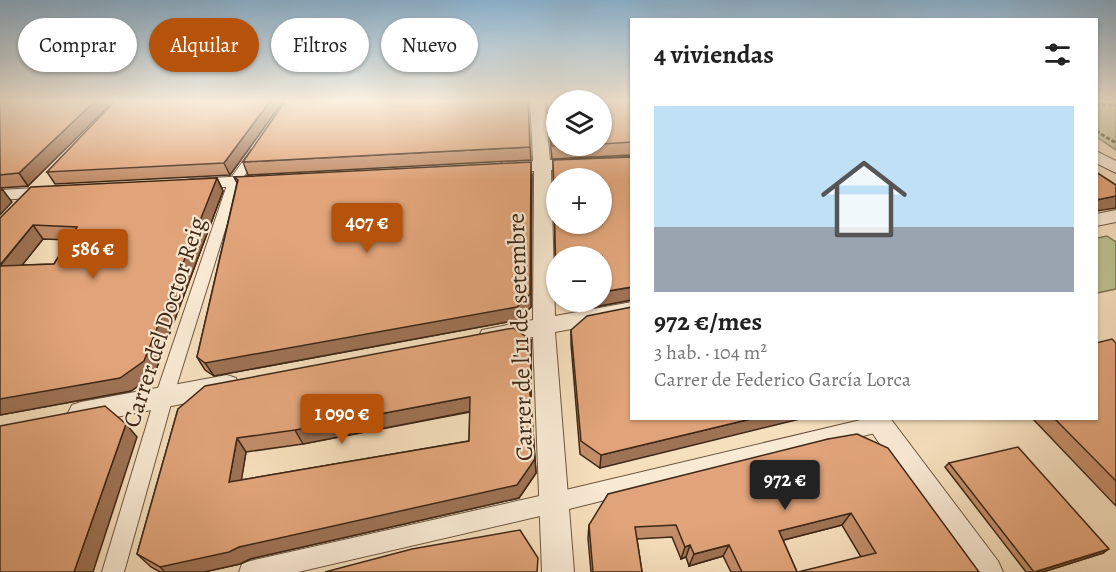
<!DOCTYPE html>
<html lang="es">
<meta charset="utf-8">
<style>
body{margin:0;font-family:Alegreya,serif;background:#f2f2f2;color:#222;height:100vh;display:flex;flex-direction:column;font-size:22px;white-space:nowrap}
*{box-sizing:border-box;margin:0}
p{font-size:20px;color:#767676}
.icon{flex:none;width:33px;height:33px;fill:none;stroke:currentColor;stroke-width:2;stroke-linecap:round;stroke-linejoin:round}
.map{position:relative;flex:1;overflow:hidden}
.sheet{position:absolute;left:630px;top:18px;width:468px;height:402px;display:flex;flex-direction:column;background:#fff;border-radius:0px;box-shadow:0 2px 4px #0004}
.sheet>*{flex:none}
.top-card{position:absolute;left:18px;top:18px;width:522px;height:54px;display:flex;gap:12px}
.controls{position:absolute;left:546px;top:90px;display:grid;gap:12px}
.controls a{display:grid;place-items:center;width:66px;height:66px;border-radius:50%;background:#fff;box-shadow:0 2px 4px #0004;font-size:30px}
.price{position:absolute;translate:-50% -51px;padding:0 14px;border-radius:6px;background:#b45309;color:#fff;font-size:20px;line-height:39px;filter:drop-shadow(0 2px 3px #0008)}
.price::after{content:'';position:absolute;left:50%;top:36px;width:18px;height:14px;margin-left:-9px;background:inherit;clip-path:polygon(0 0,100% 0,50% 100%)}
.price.active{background:#222;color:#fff}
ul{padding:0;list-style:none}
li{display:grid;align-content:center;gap:12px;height:318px;padding:0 24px}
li+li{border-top:2px solid #e0e0e0}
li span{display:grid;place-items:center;height:186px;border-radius:0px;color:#555}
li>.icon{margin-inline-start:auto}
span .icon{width:108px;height:108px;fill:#fffc;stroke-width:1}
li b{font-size:26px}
h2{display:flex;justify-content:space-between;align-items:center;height:72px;padding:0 24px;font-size:26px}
.tag{padding:0 21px;border-radius:27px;background:#fff;box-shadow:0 2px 4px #0004;font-size:21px;line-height:54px}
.tag.active{background:#b45309;color:#fff}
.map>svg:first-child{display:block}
.green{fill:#bdc190;stroke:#7e7453;stroke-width:1.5}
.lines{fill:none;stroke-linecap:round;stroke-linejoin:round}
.pedestrian-casing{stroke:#6d5640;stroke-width:2}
.minor-casing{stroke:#6d5640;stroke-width:2}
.path{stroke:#3f2816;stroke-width:3;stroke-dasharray:4 2;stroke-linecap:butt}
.pedestrian{fill:#f9ead4;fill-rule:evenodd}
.minor{fill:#f9ead4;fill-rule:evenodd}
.wall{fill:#c28d69;stroke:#3f2816;stroke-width:1.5;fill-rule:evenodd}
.shaded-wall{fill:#9e7355;stroke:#3f2816;stroke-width:1.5}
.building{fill:#e1a47a;stroke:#3f2816;stroke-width:1.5;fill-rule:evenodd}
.labels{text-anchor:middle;stroke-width:4.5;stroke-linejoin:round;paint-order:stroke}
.street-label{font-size:24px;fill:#3f2816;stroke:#f9ead4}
</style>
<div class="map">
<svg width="1116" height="572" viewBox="0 0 1116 572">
<rect width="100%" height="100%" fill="#f6dfbd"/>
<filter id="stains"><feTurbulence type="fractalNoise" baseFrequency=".00333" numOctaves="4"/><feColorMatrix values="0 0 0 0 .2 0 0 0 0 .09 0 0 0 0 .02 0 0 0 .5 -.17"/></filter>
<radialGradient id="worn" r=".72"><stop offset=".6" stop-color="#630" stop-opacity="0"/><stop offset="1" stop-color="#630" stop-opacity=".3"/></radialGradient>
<g class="green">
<polygon points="1097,100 1116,100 1116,150 1097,137"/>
<polygon points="1107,236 1116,242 1116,289 1097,293 1097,238"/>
</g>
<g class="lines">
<defs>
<g id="pedestrian">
<polygon points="255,149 261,152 240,182 173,397 124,572 102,572 155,397 228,182 251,150"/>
<polygon points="869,418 886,418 888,424 886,430 879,432 553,513 298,572 239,572 242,564 250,561 553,493"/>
</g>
<g id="minor">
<polygon points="530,100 544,100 550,160 632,157 632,167 551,170 555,316 632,302 632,318 555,332 574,572 542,572 533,337 490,345 482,342 479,336 482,330 533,320 534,171 503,172 495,167 503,162 533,161"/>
<polygon points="1096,151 1116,161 1116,173 1096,163"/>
<polygon points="265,175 271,176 274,180 271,184 192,189 186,188 183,184 186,180 192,179"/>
<polygon points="53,187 59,188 62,192 59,196 0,200 0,190"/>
<polygon points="1116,210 1116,222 1096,226 1096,214"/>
<polygon points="227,375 236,378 239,385 236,392 227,395 81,424 72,421 68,413 72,405 81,402"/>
<polygon points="862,418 890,418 998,561 1003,572 968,572"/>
</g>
</defs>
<use href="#pedestrian" class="pedestrian-casing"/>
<use href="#minor" class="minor-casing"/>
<g class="path">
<polyline points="1096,104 1116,105"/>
<polyline points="1096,131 1116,143"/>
</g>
<use href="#pedestrian" class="pedestrian"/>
<use href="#minor" class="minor"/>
</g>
<g class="wall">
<polygon points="0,100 28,186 0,188"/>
<polygon points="284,100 230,175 55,184 47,172"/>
<path d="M546,100H632V155L552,159ZM602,100V146H556Z"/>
<polygon points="530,147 531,160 248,175 243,162"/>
<path d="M632,157V300L589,308L578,302H602V256H556V289L553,160ZM556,178H602V224H556Z"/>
<polygon points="532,174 531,307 518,320 214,376 205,370 197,357 237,183 234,177"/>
<path d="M217,178L223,191L154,375L131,391L0,415V218ZM43,239L69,240L54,264L22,265Z"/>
<polygon points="632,307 600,468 580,454 571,344 571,330"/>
<path d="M531,340V403L536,473L519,498L250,559L240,564L204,572H160L151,567L137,554L178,409ZM470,412L469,441L241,480L246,452L303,444Z"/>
<polygon points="1116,343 1116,506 1032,418 1096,418"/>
<polygon points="828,439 979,572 861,557 842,525 783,540 797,572 731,572 723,556 689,566 686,557 681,559 672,537 637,539 642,572 591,572 588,538 589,525"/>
<polygon points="949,463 1103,553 1043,572 1026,572 945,467"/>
</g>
<g class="shaded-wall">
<polygon points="96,100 115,100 28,186 19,173"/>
<polygon points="271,100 284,100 230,175 224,163"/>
<polygon points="531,162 531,307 518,320 214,376 205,363"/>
<polygon points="217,178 223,191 154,375 131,391 0,415 0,399"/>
<polygon points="2,189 12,202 0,215 0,191"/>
<polygon points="1116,196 1116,208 1096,211 1096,200"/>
<polygon points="33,225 43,239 11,279 0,266"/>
<polygon points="632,287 632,300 589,308 589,302 602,302 602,292"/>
<polygon points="531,340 531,407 530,393"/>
<polygon points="470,397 472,411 303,444 295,430"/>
<polygon points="755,418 804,418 600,468 601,455"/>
<polygon points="126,424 137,437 93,572 74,572"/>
<polygon points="237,438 246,452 239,495 229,482"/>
<polygon points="535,459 536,473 519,498 250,559 240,564 204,572 165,572 160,567 239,547"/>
<polygon points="851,513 842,525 772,543 779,531"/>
<polygon points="690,545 686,557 681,559 685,547"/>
<polygon points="729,545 723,556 689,566 694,554"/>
<polygon points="1109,549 1103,553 1043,572 1036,572"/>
</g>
<g class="building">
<polygon points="0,100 96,100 19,173 0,175"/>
<polygon points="116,100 271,100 224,163 47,172"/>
<polygon points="286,100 528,100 530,147 243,162"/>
<polygon points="547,100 632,100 632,142 602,144 602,100 556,100 556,146 563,146 552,146"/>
<path d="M632,157V287L602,292V256H556V276L553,160ZM556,178H602V224H556Z"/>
<polygon points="531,162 530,294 517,307 205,363 197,357 238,180 234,177"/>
<polygon points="1096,172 1116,185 1116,196 1096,200"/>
<polygon points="217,178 144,361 120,378 0,399 0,266 54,264 77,227 33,225 0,265 0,218 31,187"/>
<polygon points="632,307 632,418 755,418 601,455 581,441 571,330 587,316"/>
<path d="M513,328L531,340L530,393L535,459L517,485L239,547L229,552L160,567L137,554L178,409L205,386ZM470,397L469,441L229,482L237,438L295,430Z"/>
<polygon points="1112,339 1116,343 1116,481 1054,418 1096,418 1096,343"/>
<polygon points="105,406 126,424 74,572 0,572 0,426"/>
<polygon points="857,434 888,448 979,572 798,572 876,553 851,513 779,531 797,572 742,572 729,545 694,554 690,545 685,547 676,525 635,527 642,572 593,572 589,525 608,494 828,439"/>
<polygon points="1018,447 1109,549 1034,572 949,463"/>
<polygon points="520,530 538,558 537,572 325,572 412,549"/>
</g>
<linearGradient id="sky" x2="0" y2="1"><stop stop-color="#8bb6d6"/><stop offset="0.56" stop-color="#fbf1e1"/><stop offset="1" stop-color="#fbf1e1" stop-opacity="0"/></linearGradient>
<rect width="1116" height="180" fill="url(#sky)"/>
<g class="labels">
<g class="street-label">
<text transform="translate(164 322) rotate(-72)" y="8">Carrer del Doctor Reig</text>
<text transform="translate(520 337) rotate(-92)" y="8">Carrer de l'11 de setembre</text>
</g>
</g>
<rect width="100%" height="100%" filter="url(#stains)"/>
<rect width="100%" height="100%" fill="url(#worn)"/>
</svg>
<div class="controls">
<a><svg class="icon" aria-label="layers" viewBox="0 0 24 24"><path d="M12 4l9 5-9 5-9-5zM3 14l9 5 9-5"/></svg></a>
<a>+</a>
<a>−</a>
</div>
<b class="price" style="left:367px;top:254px">407 €</b>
<b class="price" style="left:93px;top:280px">586 €</b>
<b class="price" style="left:342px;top:445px">1 090 €</b>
<b class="price active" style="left:785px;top:511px">972 €</b>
<div class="top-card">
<a class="tag">Comprar</a>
<a class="tag active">Alquilar</a>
<a class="tag">Filtros</a>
<a class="tag">Nuevo</a>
</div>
<section class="sheet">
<h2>4 viviendas<svg class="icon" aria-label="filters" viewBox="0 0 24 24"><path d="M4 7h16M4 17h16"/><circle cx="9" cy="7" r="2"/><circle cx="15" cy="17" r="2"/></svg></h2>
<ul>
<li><span style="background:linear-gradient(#bfe0f5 65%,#9aa5b1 0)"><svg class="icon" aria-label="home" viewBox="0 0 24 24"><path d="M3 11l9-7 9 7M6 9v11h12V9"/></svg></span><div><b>972 €/mes</b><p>3 hab. · 104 m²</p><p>Carrer de Federico García Lorca</p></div></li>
</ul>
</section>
</div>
